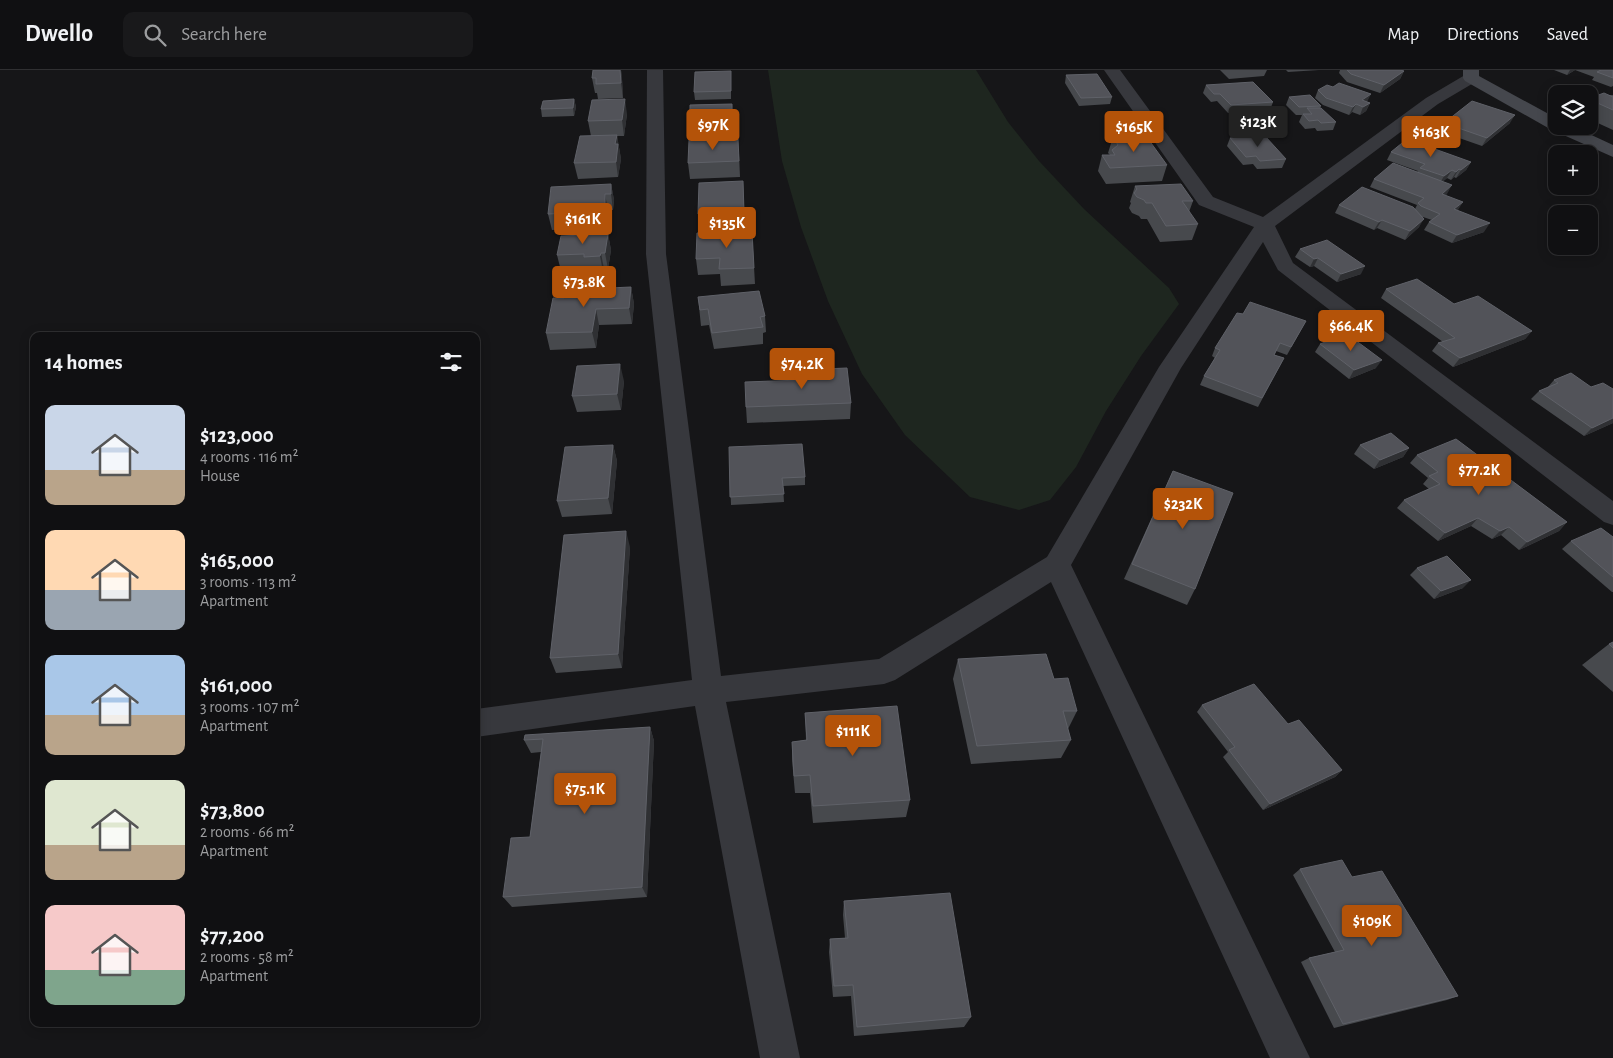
<!DOCTYPE html>
<meta charset="utf-8">
<style>
body{margin:0;font-family:"Alegreya Sans",sans-serif;background:#19191b;color:#f1f3f6;height:100vh;display:flex;flex-direction:column;font-size:19px;white-space:nowrap}
*{box-sizing:border-box;margin:0}
p{font-size:16px;color:#9c9d9f}
.icon{flex:none;width:28px;height:28px;fill:none;stroke:currentColor;stroke-width:2;stroke-linecap:round;stroke-linejoin:round}
.map{position:relative;flex:1;overflow:hidden}
.panel{position:absolute;left:30px;top:262px;width:450px;height:695px;display:flex;flex-direction:column;background:#101012;border-radius:10px;box-shadow:0 2px 12px #0003,0 0 0 1px #303032}
.panel>*{flex:none}
.controls{position:absolute;left:1548px;top:15px;display:grid;gap:10px}
.controls a{display:grid;place-items:center;width:50px;height:50px;border-radius:10px;background:#101012;box-shadow:0 2px 12px #0003,0 0 0 1px #303032;font-size:25px}
.price{position:absolute;translate:-50% -42px;padding:0 11px;border-radius:5px;background:#b45309;color:#fff;font-size:16px;line-height:32px;filter:drop-shadow(0 1px 2px #0008)}
.price::after{content:'';position:absolute;left:50%;top:30px;width:15px;height:11px;margin-left:-8px;background:inherit;clip-path:polygon(0 0,100% 0,50% 100%)}
.price.active{background:#222;color:#fff}
ul{padding:0;list-style:none}
li{display:flex;align-items:center;gap:15px;height:125px;padding:0 15px}
li span{display:grid;place-items:center;flex:none;width:140px;height:100px;border-radius:10px;color:#555}
li>.icon{margin-inline-start:auto}
span .icon{width:60px;height:60px;fill:#fffc;stroke-width:1}
li b{font-size:21px}
h2{display:flex;justify-content:space-between;align-items:center;height:60px;padding:0 15px;font-size:21px}
header{display:flex;align-items:center;gap:30px;box-sizing:border-box;height:70px;padding:0 25px;background:#101012;border-bottom:1px solid #303032}
header strong{font-size:24px}
nav{display:flex;gap:28px;margin-inline-start:auto;font-size:18px}
.search{width:350px;height:45px;background:#19191b;display:flex;align-items:center;gap:12px;box-sizing:border-box;padding:0 18px;border-radius:10px;color:#9c9d9f;font-size:19px}
.map>svg:first-child{display:block}
.green{fill:#1e261f}
.lines{fill:none;stroke-linecap:round;stroke-linejoin:round}
.street{fill:#37383d;fill-rule:evenodd}
.secondary{fill:#45474d;fill-rule:evenodd}
.wall{fill:#47494d}
.shaded-wall{fill:#2f3033}
.building{fill:#525359;stroke:#5f6168}
</style>
<header>
<strong>Dwello</strong>
<div class="search"><svg class="icon" aria-label="search" viewBox="0 0 24 24"><circle cx="10" cy="10" r="6"/><path d="M15 15l6 6"/></svg>Search here</div>
<nav><a>Map</a><a>Directions</a><a>Saved</a></nav>
</header>
<div class="map">
<svg width="1613" height="988" viewBox="0 0 1613 988">
<rect width="100%" height="100%" fill="#161618"/>
<polygon class="green" points="768,0 976,0 1008,52 1039,91 1084,139 1169,218 1179,234 1141,286 1106,341 1076,397 1050,430 1019,440 970,427 905,365 862,304 828,231 801,157 782,91"/>
<g class="lines">
<polygon class="street" points="647,0 663,0 666,184 721,606 879,589 1047,487 1159,297 1254,157 1199,135 1104,0 1120,0 1213,127 1263,147 1426,28 1465,5 1477,5 1479,8 1477,11 1438,34 1275,156 1293,193 1613,431 1613,455 1604,452 1278,200 1263,172 1181,298 1071,495 1310,988 1270,988 1051,512 895,610 884,614 726,632 800,988 760,988 695,636 476,667 476,639 692,610 646,184"/>
<polygon class="secondary" points="1463,0 1479,0 1479,6 1556,48 1556,56 1572,56 1613,75 1613,87 1550,59 1465,11 1463,8"/>
</g>
<g class="wall">
<polygon points="621,0 622,9 623,28 598,29 597,23 595,23 592,8"/>
<polygon points="1220,0 1267,0 1264,6 1229,9"/>
<polygon points="1286,0 1319,0 1288,2"/>
<polygon points="1340,0 1400,0 1404,1 1400,9 1380,23 1347,12 1339,3"/>
<polygon points="1554,0 1613,0 1613,16 1611,17 1592,10 1594,7 1575,0 1567,5"/>
<polygon points="1066,5 1112,27 1110,34 1079,36 1065,13"/>
<polygon points="731,9 731,29 695,30 694,22"/>
<polygon points="1206,15 1273,32 1270,40 1228,43 1217,31 1211,32 1203,23"/>
<polygon points="1318,20 1367,32 1370,33 1366,41 1360,45 1352,42 1349,45 1323,35 1315,28"/>
<polygon points="1608,25 1613,25 1613,60 1589,49 1589,33 1593,27"/>
<polygon points="1289,27 1321,36 1320,38 1336,52 1333,60 1317,61 1315,58 1305,59 1299,52 1302,45 1296,45 1286,35"/>
<polygon points="574,29 576,37 574,46 542,47 541,39"/>
<polygon points="732,34 733,47 717,47 718,68 690,68 689,60 690,35"/>
<polygon points="627,44 624,66 617,66 621,89 618,107 578,109 574,93 591,66 588,51"/>
<polygon points="1444,53 1510,53 1482,76 1439,61"/>
<polygon points="1113,67 1167,95 1162,111 1106,114 1098,101 1102,85 1110,85 1108,83"/>
<polygon points="1230,68 1286,89 1282,98 1257,99 1253,94 1243,95 1227,76"/>
<polygon points="1391,82 1471,92 1466,100 1456,108 1454,107 1451,110 1447,108 1442,112 1447,124 1445,125 1457,140 1484,162 1452,173 1424,160 1429,152 1432,150 1423,147 1419,157 1405,170 1377,158 1374,160 1335,143 1339,135 1415,139 1417,135 1370,117 1374,109 1417,102 1418,101 1387,90"/>
<polygon points="739,84 740,107 690,109 688,93"/>
<polygon points="743,111 745,158 700,160 698,144"/>
<polygon points="611,114 614,130 613,140 608,140 608,157 552,160 548,144"/>
<polygon points="1135,116 1193,131 1189,142 1198,154 1192,170 1160,172 1147,149 1141,149 1139,146 1132,143 1129,138 1131,133 1130,132"/>
<polygon points="752,161 755,214 721,216 720,204 698,205 696,189"/>
<polygon points="608,164 611,180 608,199 604,199 603,202 587,203 587,200 561,201 557,185"/>
<polygon points="1300,179 1361,204 1337,212 1314,196 1310,197 1295,187"/>
<polygon points="631,217 634,234 632,254 599,255 596,278 550,280 546,263 564,228"/>
<polygon points="1386,219 1532,261 1525,269 1453,297 1432,281 1438,273 1443,272 1381,228"/>
<polygon points="698,227 765,246 766,262 763,263 763,274 714,279 709,255 701,256"/>
<polygon points="1243,244 1306,251 1287,285 1276,281 1274,285 1284,288 1258,337 1200,315 1204,306 1215,288 1212,286 1215,278"/>
<polygon points="1320,274 1376,298 1349,309 1315,282"/>
<polygon points="800,300 851,333 850,349 747,353 746,337 800,310"/>
<polygon points="1554,310 1613,353 1584,366 1531,329 1539,321 1547,318"/>
<polygon points="624,311 621,340 577,342 572,326"/>
<polygon points="613,375 617,391 612,444 562,447 557,431"/>
<polygon points="1360,375 1409,378 1403,387 1374,399 1354,384"/>
<polygon points="729,377 805,407 805,415 783,416 784,432 731,435"/>
<polygon points="1417,385 1567,452 1559,461 1519,480 1501,465 1492,469 1471,456 1438,471 1397,438 1404,430 1429,419 1423,414 1428,408 1410,393"/>
<polygon points="1173,401 1195,519 1187,535 1124,509"/>
<polygon points="1613,467 1613,522 1612,522 1562,479 1571,471"/>
<polygon points="630,477 622,598 556,603 550,588"/>
<polygon points="1417,498 1463,518 1434,529 1410,505"/>
<polygon points="1613,572 1613,622 1582,595 1609,574"/>
<polygon points="958,589 1054,609 1077,641 1068,659 1071,670 1061,688 971,694 953,609"/>
<polygon points="1202,635 1288,654 1342,700 1335,707 1263,740 1223,687 1228,682 1197,642"/>
<polygon points="805,643 910,730 906,747 813,753 810,723 795,723 792,690 792,672 806,670"/>
<polygon points="650,657 654,671 647,827 512,837 503,827 530,767 541,682 531,683 524,670"/>
<polygon points="1300,799 1352,807 1458,926 1447,930 1334,958 1301,892 1309,888 1335,882 1293,805"/>
<polygon points="844,831 971,947 964,957 854,966 851,926 833,927 829,882 830,869 845,868 843,845"/>
</g>
<g class="shaded-wall">
<polygon points="620,0 621,0 622,9 623,28 621,13"/>
<polygon points="1570,0 1575,0 1567,5"/>
<polygon points="1404,1 1400,9 1380,23 1384,15"/>
<polygon points="1371,24 1367,32 1362,30"/>
<polygon points="574,29 576,37 574,46 573,38"/>
<polygon points="625,29 627,44 624,66 622,50"/>
<polygon points="1370,33 1366,41 1360,45 1363,37"/>
<polygon points="1356,34 1352,42 1349,45 1353,37"/>
<polygon points="1515,45 1510,53 1482,76 1487,68"/>
<polygon points="617,65 621,89 618,107 616,92 615,74"/>
<polygon points="1471,92 1466,100 1456,108 1461,100"/>
<polygon points="1459,99 1454,107 1451,110 1456,102"/>
<polygon points="1452,100 1447,108 1439,115 1444,106"/>
<polygon points="611,114 614,130 613,140 611,124"/>
<polygon points="1452,115 1447,124 1437,132 1442,124"/>
<polygon points="605,124 608,140 608,157 605,141"/>
<polygon points="1463,132 1458,140 1449,148 1454,139"/>
<polygon points="1424,149 1419,157 1405,170 1410,161"/>
<polygon points="1382,150 1377,158 1374,160 1379,152"/>
<polygon points="1490,153 1484,162 1452,173 1457,165"/>
<polygon points="608,164 611,180 608,199 605,183"/>
<polygon points="601,183 604,199 603,202 600,186"/>
<polygon points="1318,188 1314,196 1310,197 1314,189"/>
<polygon points="1365,196 1361,204 1337,212 1341,204"/>
<polygon points="631,217 634,234 632,254 629,238"/>
<polygon points="596,239 599,255 596,278 592,262"/>
<polygon points="1532,261 1525,269 1453,297 1460,288"/>
<polygon points="1382,290 1376,298 1349,309 1354,300"/>
<polygon points="620,294 624,311 621,340 617,324"/>
<polygon points="1613,348 1613,353 1584,366 1592,358"/>
<polygon points="613,375 617,391 612,444 608,428"/>
<polygon points="1409,378 1403,387 1374,399 1380,390"/>
<polygon points="1478,448 1471,456 1438,471 1445,463"/>
<polygon points="1567,452 1559,461 1519,480 1527,472"/>
<polygon points="1509,457 1501,465 1492,469 1500,461"/>
<polygon points="626,461 630,477 622,598 618,584"/>
<polygon points="1471,510 1463,518 1434,529 1441,521"/>
<polygon points="650,657 654,671 647,827 642,817"/>
<polygon points="1342,700 1335,707 1263,740 1270,734"/>
</g>
<g class="building">
<polygon points="593,0 620,0 621,13 596,14 596,8 592,8"/>
<polygon points="1347,0 1400,0 1404,1 1384,15 1351,4"/>
<polygon points="1601,0 1613,0 1613,8 1597,2"/>
<polygon points="731,1 731,21 694,22 695,2"/>
<polygon points="1097,4 1112,27 1081,28 1066,5"/>
<polygon points="1253,12 1273,32 1231,35 1220,24 1214,24 1206,15"/>
<polygon points="1339,13 1371,24 1362,30 1370,33 1363,37 1356,34 1353,37 1326,28 1318,20 1327,15 1333,17"/>
<polygon points="1604,23 1613,27 1613,40 1593,31 1599,30 1593,27"/>
<polygon points="1310,25 1321,36 1299,37 1289,27"/>
<polygon points="574,29 573,38 541,39 543,31"/>
<polygon points="625,29 622,50 588,51 592,30"/>
<polygon points="1472,31 1515,45 1487,68 1444,53"/>
<polygon points="732,34 732,39 716,40 717,60 689,60 690,42 694,42 694,40 690,40 690,35"/>
<polygon points="1307,38 1321,38 1336,52 1321,53 1318,50 1309,51 1303,44 1312,44"/>
<polygon points="617,65 615,74 618,74 616,92 574,93 580,66"/>
<polygon points="1146,66 1167,95 1110,98 1102,85 1115,85 1112,80 1118,75 1113,67"/>
<polygon points="1265,66 1286,89 1260,91 1256,86 1246,87 1230,68"/>
<polygon points="738,69 739,91 688,93 689,70"/>
<polygon points="1407,69 1471,92 1461,100 1459,99 1456,102 1452,100 1444,106 1420,98 1425,94 1391,82"/>
<polygon points="1393,93 1452,115 1442,124 1463,132 1454,139 1490,153 1457,165 1429,152 1440,144 1421,136 1418,133 1424,128 1374,109"/>
<polygon points="743,111 744,142 698,144 699,113"/>
<polygon points="611,114 611,124 605,124 605,141 548,144 551,117"/>
<polygon points="1181,114 1193,131 1182,131 1198,154 1166,156 1152,133 1146,133 1144,130 1137,127 1134,123 1137,119 1135,116"/>
<polygon points="1362,117 1413,137 1424,149 1410,161 1382,150 1379,152 1339,135"/>
<polygon points="752,161 754,198 719,199 720,188 696,189 697,163"/>
<polygon points="608,164 605,183 601,183 600,186 584,187 584,184 557,185 561,166"/>
<polygon points="1327,170 1365,196 1341,204 1318,188 1314,189 1300,179"/>
<polygon points="1417,209 1454,234 1478,226 1532,261 1460,288 1438,273 1455,268 1386,219"/>
<polygon points="631,217 629,238 596,239 592,262 546,263 553,228 564,228 566,220"/>
<polygon points="759,221 765,246 760,247 763,257 712,263 708,239 700,240 698,227"/>
<polygon points="1250,232 1306,251 1291,277 1280,273 1274,285 1284,288 1262,328 1204,306 1220,280 1215,278 1237,243 1243,244"/>
<polygon points="1347,264 1382,290 1354,300 1320,274"/>
<polygon points="620,294 617,324 572,326 577,296"/>
<polygon points="847,298 851,333 746,337 745,312 801,310 800,300"/>
<polygon points="1571,303 1591,317 1603,313 1613,319 1613,348 1592,358 1539,321 1558,313 1554,310"/>
<polygon points="1391,363 1409,378 1380,390 1360,375"/>
<polygon points="1456,369 1567,452 1527,472 1509,457 1500,461 1478,448 1445,463 1404,430 1440,414 1429,406 1438,402 1417,385"/>
<polygon points="802,374 805,407 782,408 784,424 730,427 729,377"/>
<polygon points="613,375 608,428 557,431 565,377"/>
<polygon points="1173,401 1233,423 1195,519 1132,494"/>
<polygon points="1601,458 1613,467 1613,507 1571,471"/>
<polygon points="626,461 618,584 550,588 564,465"/>
<polygon points="1447,486 1471,510 1441,521 1417,498"/>
<polygon points="1613,572 1613,578 1609,574"/>
<polygon points="1046,584 1054,609 1068,608 1077,641 1063,641 1071,670 977,676 958,589"/>
<polygon points="1254,614 1288,654 1299,650 1342,700 1270,734 1229,680 1235,677 1202,635"/>
<polygon points="897,636 910,730 813,736 810,705 794,706 792,672 807,670 805,643"/>
<polygon points="650,657 642,817 503,827 511,768 530,767 543,669 524,670 525,665"/>
<polygon points="1342,790 1352,807 1382,801 1458,926 1343,954 1309,888 1344,880 1300,799"/>
<polygon points="950,823 971,947 857,957 853,915 834,916 830,869 848,868 844,831"/>
</g>
</svg>
<div class="controls">
<a><svg class="icon" aria-label="layers" viewBox="0 0 24 24"><path d="M12 4l9 5-9 5-9-5zM3 14l9 5 9-5"/></svg></a>
<a>+</a>
<a>−</a>
</div>
<b class="price active" style="left:1258px;top:78px">$123K</b>
<b class="price" style="left:713px;top:81px">$97K</b>
<b class="price" style="left:1134px;top:83px">$165K</b>
<b class="price" style="left:1431px;top:88px">$163K</b>
<b class="price" style="left:583px;top:175px">$161K</b>
<b class="price" style="left:727px;top:179px">$135K</b>
<b class="price" style="left:584px;top:238px">$73.8K</b>
<b class="price" style="left:1351px;top:282px">$66.4K</b>
<b class="price" style="left:802px;top:320px">$74.2K</b>
<b class="price" style="left:1479px;top:426px">$77.2K</b>
<b class="price" style="left:1183px;top:460px">$232K</b>
<b class="price" style="left:853px;top:687px">$111K</b>
<b class="price" style="left:585px;top:745px">$75.1K</b>
<b class="price" style="left:1372px;top:877px">$109K</b>
<section class="panel">
<h2>14 homes<svg class="icon" aria-label="filters" viewBox="0 0 24 24"><path d="M4 7h16M4 17h16"/><circle cx="9" cy="7" r="2"/><circle cx="15" cy="17" r="2"/></svg></h2>
<ul>
<li><span style="background:linear-gradient(#c9d6e8 65%,#b9a48a 0)"><svg class="icon" aria-label="home" viewBox="0 0 24 24"><path d="M3 11l9-7 9 7M6 9v11h12V9"/></svg></span><div><b>$123,000</b><p>4 rooms · 116 m²</p><p>House</p></div></li>
<li><span style="background:linear-gradient(#ffd9b3 60%,#9aa5b1 0)"><svg class="icon" aria-label="home" viewBox="0 0 24 24"><path d="M3 11l9-7 9 7M6 9v11h12V9"/></svg></span><div><b>$165,000</b><p>3 rooms · 113 m²</p><p>Apartment</p></div></li>
<li><span style="background:linear-gradient(#a9c7e8 60%,#b9a48a 0)"><svg class="icon" aria-label="home" viewBox="0 0 24 24"><path d="M3 11l9-7 9 7M6 9v11h12V9"/></svg></span><div><b>$161,000</b><p>3 rooms · 107 m²</p><p>Apartment</p></div></li>
<li><span style="background:linear-gradient(#dfe7d0 65%,#b9a48a 0)"><svg class="icon" aria-label="home" viewBox="0 0 24 24"><path d="M3 11l9-7 9 7M6 9v11h12V9"/></svg></span><div><b>$73,800</b><p>2 rooms · 66 m²</p><p>Apartment</p></div></li>
<li><span style="background:linear-gradient(#f6c9c9 65%,#7fa58c 0)"><svg class="icon" aria-label="home" viewBox="0 0 24 24"><path d="M3 11l9-7 9 7M6 9v11h12V9"/></svg></span><div><b>$77,200</b><p>2 rooms · 58 m²</p><p>Apartment</p></div></li>
</ul>
</section>
</div>
